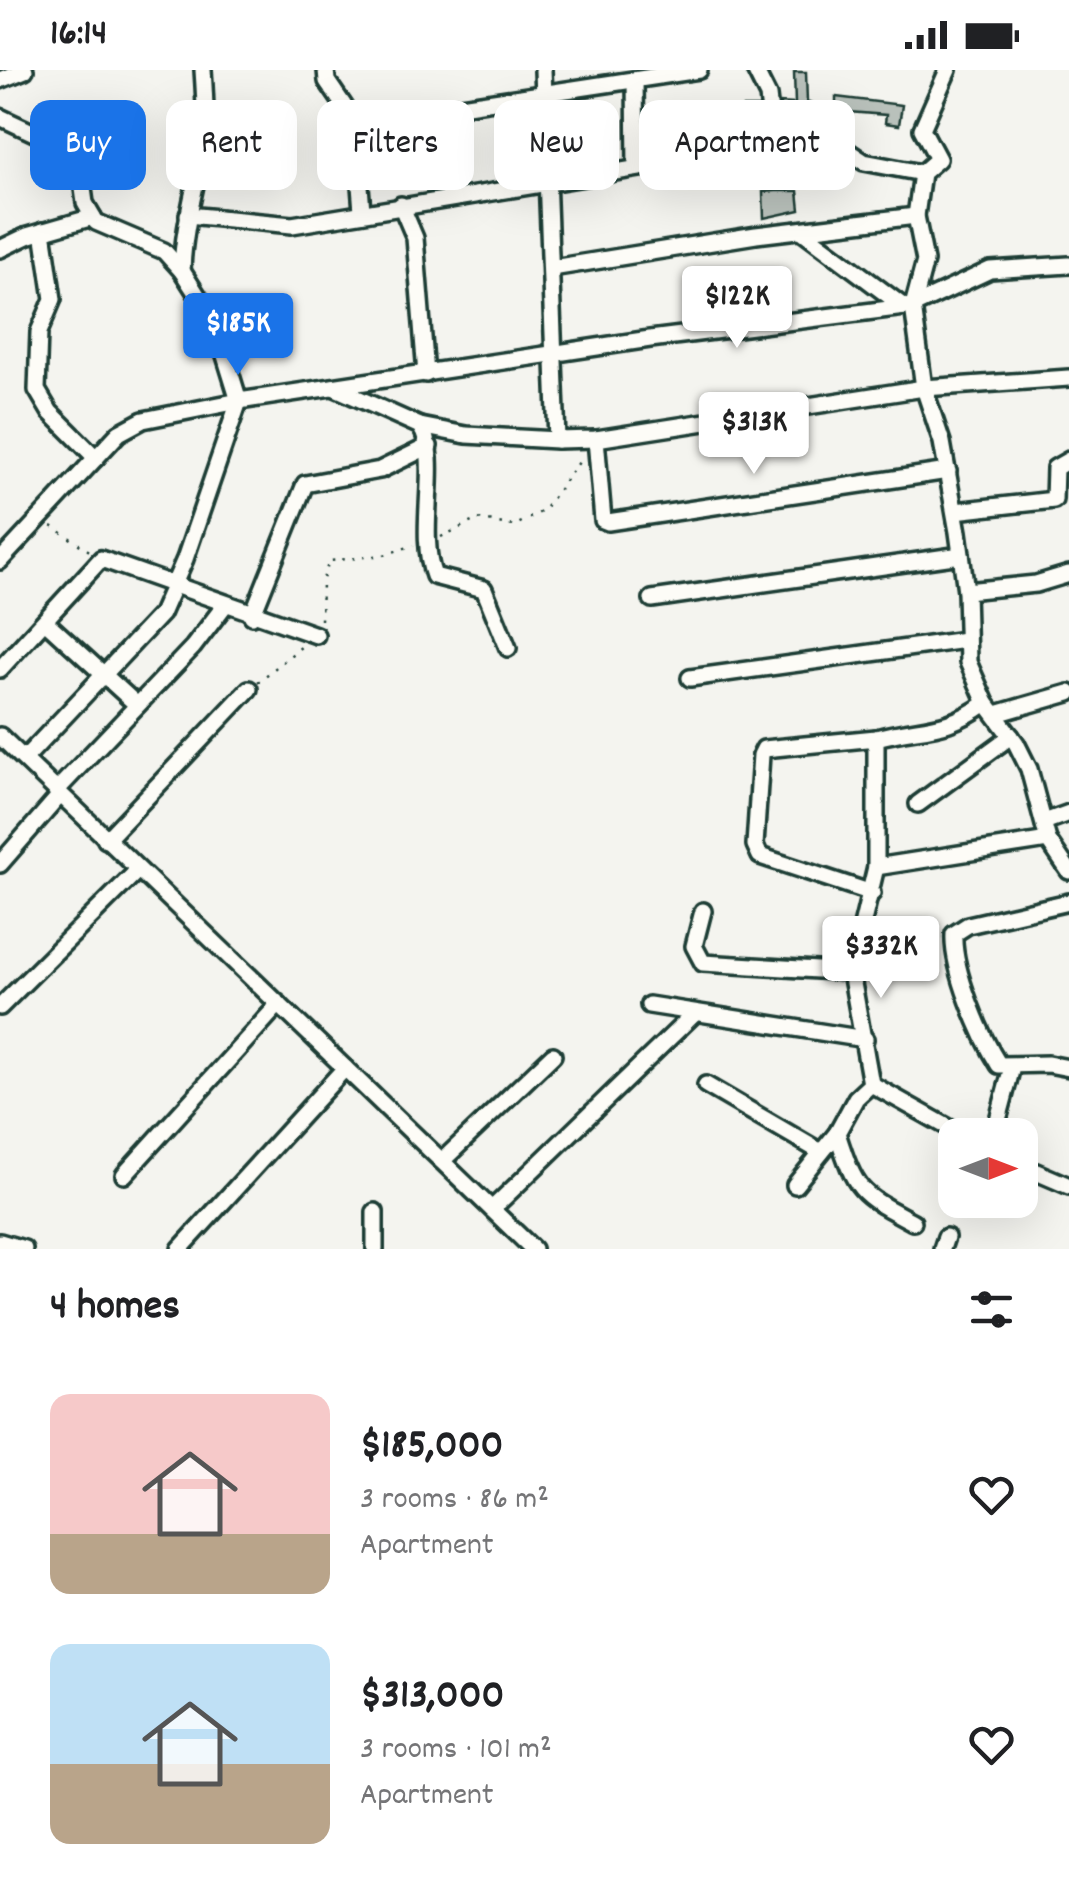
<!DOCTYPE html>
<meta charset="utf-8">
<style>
body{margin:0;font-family:Dekko,sans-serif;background:#f6f6f6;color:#202124;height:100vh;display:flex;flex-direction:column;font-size:38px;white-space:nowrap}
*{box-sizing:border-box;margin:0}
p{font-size:32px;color:#757577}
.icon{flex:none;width:55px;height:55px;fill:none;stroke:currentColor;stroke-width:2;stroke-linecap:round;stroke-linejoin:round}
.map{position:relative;height:1179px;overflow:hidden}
.drawer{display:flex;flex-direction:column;background:#fff;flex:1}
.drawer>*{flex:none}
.top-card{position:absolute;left:30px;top:30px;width:1010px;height:90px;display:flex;gap:20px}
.needle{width:65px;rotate:90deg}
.fabs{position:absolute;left:938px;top:1048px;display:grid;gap:20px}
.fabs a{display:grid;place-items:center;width:100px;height:100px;border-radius:20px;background:#fff;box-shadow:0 10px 40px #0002;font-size:50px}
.price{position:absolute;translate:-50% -85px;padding:0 22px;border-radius:10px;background:#fff;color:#222;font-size:32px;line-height:65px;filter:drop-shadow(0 2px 5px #0008)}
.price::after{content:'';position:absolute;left:50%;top:60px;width:30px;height:22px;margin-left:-15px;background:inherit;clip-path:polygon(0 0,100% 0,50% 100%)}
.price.on{background:#1a73e8;color:#fff}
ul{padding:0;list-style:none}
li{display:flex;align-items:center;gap:30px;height:250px;padding:0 50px}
li span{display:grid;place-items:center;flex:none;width:280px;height:200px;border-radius:20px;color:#555}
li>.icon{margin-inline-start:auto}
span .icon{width:120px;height:120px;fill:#fffc;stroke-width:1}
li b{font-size:42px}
h2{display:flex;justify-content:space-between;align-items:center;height:120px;padding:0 50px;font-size:42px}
.chip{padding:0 35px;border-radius:20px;background:#fff;box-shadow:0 10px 40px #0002;font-size:35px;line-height:90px}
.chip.on{background:#1a73e8;color:#fff}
.status{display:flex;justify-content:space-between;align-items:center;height:70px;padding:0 50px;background:#fff;direction:ltr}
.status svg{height:28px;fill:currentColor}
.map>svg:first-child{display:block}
.building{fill:#b9c1bb;stroke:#1f3d34;stroke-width:2.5}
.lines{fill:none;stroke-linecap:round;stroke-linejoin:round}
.minor-casing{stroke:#1f3d34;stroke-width:22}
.path{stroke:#1f3d34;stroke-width:2.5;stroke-dasharray:2.5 8;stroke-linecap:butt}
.minor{stroke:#fdfcf7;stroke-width:15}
</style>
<div class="status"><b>16:14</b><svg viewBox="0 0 49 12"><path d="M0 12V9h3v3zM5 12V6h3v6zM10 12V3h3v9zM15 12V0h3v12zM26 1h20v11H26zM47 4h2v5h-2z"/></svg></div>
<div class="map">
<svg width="1069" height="1179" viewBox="0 0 1069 1179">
<rect width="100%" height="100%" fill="#f4f4ef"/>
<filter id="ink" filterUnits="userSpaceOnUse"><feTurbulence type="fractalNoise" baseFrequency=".01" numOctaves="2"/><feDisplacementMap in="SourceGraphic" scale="20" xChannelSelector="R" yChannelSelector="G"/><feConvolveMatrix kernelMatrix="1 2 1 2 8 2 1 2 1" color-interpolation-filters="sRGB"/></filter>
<g filter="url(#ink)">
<g class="building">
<polygon points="794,2 806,2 807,33 812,33 812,46 795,47 795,62 785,63 780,33 795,34"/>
<polygon points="836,27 902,35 899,55 885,53 886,45 836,41"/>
<polygon points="574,30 583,30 586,65 557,67 556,33"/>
<polygon points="743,37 758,37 761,64 743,64"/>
<polygon points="776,121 798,121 800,140 764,148 763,122"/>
</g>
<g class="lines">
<defs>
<g id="minor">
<polyline points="326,0 327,11 355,52 362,141"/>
<polyline points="543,0 557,370 596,369 924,318 1069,308"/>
<polyline points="755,0 768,26 774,75"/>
<polyline points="948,0 922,59 938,89 922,103 916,146 925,191 913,236 924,318 942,372 958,462 966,521 968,592 986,633 1016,673 1029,699 1048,770 1069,801"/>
<polyline points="0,10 25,0"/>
<polyline points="635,10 636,98"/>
<polyline points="0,47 64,77 80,97 85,133 96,152 164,181 182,201 215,253 239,331 185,489 161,544 26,687"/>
<polyline points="355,52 699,0"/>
<polyline points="401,135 415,168 426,304"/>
<polyline points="188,145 292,155 792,73 837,74 864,92 922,103"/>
<polyline points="801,160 904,237"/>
<polyline points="43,161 53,229 39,262 37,320 50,342 96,388"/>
<polyline points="0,179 27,166 93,147"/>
<polyline points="552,198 756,165 916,146"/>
<path d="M182,201C183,161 194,124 201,86C207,57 205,29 203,0"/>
<path d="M333,317L420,356C442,389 416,460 434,506L484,519L508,578"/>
<polyline points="420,356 466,365 557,370"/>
<polyline points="596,369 603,450 608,452 948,401"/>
<polyline points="955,441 1054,430 1055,398 1069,390"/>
<polyline points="0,491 119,363 143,350 239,331 650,269 913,236 990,200 1069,195"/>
<polyline points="966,521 1036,514 1069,504"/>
<polyline points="652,529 961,485"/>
<polyline points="252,546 305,414 380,400 429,376"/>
<polyline points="46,552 137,635"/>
<polyline points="0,599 101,489 316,565"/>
<polyline points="690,608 965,570"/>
<polyline points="996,644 1069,623"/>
<polyline points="0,666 533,1179"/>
<polyline points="56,721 193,577 225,535"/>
<polyline points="918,734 1011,666"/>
<polyline points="1044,752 1069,743"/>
<polyline points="106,770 249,619"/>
<polyline points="0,794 60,725"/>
<polyline points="876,797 1048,770"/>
<polyline points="872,823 760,786 755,775 761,685 764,679 876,668"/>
<path d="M1069,832L968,855L954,864C952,899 980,965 999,995L1048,994L1069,998"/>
<polyline points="703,841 694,876 703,893 851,902"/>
<polyline points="649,935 865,969"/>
<polyline points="0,937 138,800"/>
<polyline points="706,1015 821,1082"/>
<path d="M837,1063C856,1122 859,1123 913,1152"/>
<path d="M962,1065L871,1014L851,902L876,797V668C923,655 943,664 986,633"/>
<polyline points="994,1065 1012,997"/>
<polyline points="442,1091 553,985"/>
<polyline points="1020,1095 1069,1116"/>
<polyline points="124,1105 279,934"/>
<polyline points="795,1115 837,1063 856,1028 871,1014"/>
<polyline points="492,1139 693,945"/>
<polyline points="375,1142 375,1179"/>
<polyline points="0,1172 24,1179"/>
<polyline points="180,1179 345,998"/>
<polyline points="942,1179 946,1167"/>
</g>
</defs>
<use href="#minor" class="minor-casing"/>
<g class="path">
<polyline points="52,456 91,482"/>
<polyline points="441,467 478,449 514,456 543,441 582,388"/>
<polyline points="321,550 322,512 329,491 384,485 414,475"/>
<polyline points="258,612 302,576"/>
</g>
<use href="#minor" class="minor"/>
</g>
</g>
</svg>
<div class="fabs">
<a><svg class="needle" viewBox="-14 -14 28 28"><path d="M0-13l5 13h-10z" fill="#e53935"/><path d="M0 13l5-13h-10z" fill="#757577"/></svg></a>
</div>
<b class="price" style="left:737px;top:281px">$122K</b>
<b class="price on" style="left:238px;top:308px">$185K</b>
<b class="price" style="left:754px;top:407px">$313K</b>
<b class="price" style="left:881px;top:931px">$332K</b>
<div class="top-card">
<a class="chip on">Buy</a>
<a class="chip">Rent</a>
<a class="chip">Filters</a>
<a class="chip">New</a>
<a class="chip">Apartment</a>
</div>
</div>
<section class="drawer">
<h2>4 homes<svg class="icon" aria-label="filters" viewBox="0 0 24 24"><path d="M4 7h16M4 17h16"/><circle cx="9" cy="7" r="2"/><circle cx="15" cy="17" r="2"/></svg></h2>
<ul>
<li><span style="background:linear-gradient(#f6c9c9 70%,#b9a48a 0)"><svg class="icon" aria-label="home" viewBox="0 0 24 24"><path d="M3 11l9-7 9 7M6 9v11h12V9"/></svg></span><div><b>$185,000</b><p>3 rooms · 86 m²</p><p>Apartment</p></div><svg class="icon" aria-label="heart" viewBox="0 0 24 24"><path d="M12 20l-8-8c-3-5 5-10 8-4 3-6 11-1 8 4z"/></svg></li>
<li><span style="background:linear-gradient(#bfe0f5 60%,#b9a48a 0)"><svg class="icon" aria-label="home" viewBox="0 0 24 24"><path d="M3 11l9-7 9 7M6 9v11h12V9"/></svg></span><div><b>$313,000</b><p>3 rooms · 101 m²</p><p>Apartment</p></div><svg class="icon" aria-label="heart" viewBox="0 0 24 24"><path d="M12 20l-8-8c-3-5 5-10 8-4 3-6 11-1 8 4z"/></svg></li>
</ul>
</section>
